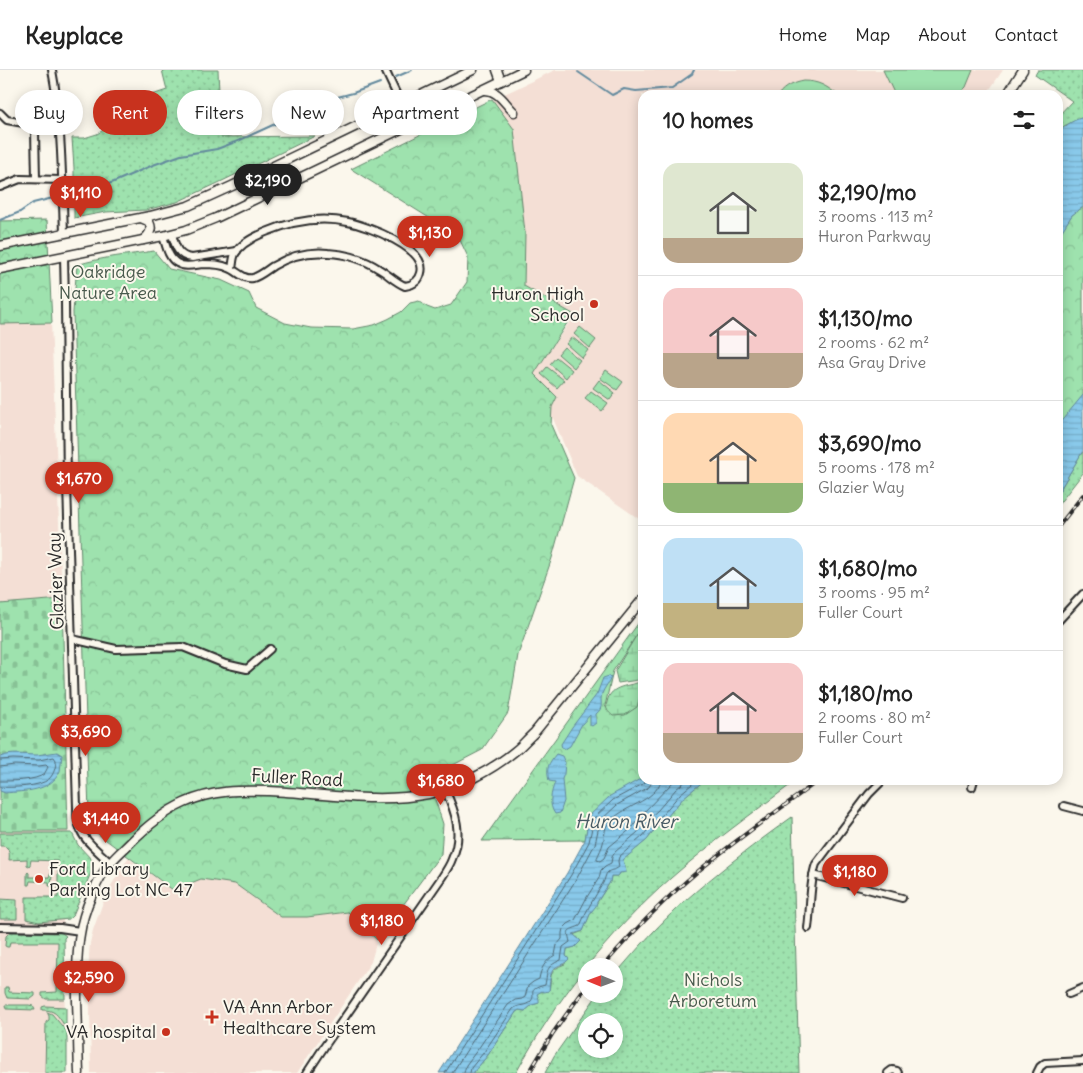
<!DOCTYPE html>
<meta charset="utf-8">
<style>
body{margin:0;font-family:Delius,sans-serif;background:#f2f2f2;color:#222;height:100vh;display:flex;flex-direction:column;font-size:19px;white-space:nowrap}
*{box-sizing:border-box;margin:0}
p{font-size:16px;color:#767676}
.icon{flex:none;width:28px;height:28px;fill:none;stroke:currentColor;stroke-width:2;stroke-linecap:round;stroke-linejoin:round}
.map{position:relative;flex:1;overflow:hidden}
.details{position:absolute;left:638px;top:20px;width:425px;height:695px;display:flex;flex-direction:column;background:#fff;border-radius:15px;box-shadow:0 2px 12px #0003}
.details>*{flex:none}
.top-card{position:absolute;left:15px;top:20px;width:475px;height:45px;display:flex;gap:10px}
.needle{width:32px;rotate:271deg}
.fabs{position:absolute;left:578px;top:888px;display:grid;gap:10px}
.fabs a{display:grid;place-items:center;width:45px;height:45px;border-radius:50%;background:#fff;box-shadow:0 2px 12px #0003;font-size:25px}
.price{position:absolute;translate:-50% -42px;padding:0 11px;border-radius:18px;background:#c8321e;color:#fff;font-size:16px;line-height:32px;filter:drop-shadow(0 1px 2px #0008)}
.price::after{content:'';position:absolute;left:50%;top:30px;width:15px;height:11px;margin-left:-8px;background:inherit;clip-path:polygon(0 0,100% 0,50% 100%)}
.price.on{background:#222;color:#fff}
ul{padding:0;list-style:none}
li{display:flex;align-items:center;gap:15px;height:125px;padding:0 25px}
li+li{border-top:1px solid #e0e0e0}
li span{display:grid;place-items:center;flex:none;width:140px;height:100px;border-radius:15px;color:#555}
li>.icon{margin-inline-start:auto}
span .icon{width:60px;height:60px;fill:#fffc;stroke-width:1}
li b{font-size:21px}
h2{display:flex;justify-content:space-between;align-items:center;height:60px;padding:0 25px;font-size:21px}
.tag{padding:0 18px;border-radius:22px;background:#fff;box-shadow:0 2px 12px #0003;font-size:18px;line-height:45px}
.tag.on{background:#c8321e;color:#fff}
header{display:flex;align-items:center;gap:30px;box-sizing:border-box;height:70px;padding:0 25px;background:#fff;border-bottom:1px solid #e0e0e0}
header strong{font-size:24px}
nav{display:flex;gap:28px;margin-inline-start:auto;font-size:18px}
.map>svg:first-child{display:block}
.built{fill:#f4dfd5}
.grass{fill:url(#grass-dots);stroke:#64866c;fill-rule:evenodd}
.forest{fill:url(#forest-crowns);stroke:#64866c}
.wetland{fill:url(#wetland-marsh);stroke:#64866c}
.cemetery{fill:url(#cemetery-stones);stroke:#64866c}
.pitch{fill:#9ee2ae;stroke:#64866c}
.water{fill:url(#water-rules);stroke:#638a9e}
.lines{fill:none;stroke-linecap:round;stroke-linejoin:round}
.shore{stroke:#516a77;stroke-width:1}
.stream{stroke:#638a9e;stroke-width:2}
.minor-casing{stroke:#2b2b2b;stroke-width:10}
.major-casing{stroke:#2b2b2b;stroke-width:11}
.minor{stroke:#fbf7ec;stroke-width:6}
.major{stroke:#fbf7ec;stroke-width:8}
.rail-casing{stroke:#2b2b2b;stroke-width:4}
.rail{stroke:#fbf7ec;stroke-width:2;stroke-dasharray:5.5;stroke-linecap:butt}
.poi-dot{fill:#c8321e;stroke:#fbf7ec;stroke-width:2}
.labels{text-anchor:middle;stroke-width:4;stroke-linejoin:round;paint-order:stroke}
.park-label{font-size:18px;fill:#48594c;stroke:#fbf7ec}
.poi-label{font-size:18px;fill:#2b2b2b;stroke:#fbf7ec;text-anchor:end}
.street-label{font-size:18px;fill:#2b2b2b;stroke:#fbf7ec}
.water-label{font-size:19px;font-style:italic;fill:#475a64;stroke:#fbf7ec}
</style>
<header>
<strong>Keyplace</strong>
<nav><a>Home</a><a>Map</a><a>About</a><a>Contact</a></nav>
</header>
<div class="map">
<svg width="1083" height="1003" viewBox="0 0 1083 1003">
<defs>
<pattern id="grass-dots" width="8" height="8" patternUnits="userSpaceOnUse" patternTransform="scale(1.25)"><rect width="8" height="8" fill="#9ee2ae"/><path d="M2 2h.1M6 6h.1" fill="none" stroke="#88c296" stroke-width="1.8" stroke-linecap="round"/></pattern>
<pattern id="forest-crowns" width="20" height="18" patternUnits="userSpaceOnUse" patternTransform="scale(1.25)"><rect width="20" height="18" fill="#9ee2ae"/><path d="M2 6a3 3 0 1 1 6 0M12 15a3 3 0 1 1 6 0" fill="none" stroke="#88c296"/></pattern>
<pattern id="wetland-marsh" width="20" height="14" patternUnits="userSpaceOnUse" patternTransform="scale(1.25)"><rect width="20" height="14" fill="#9ee2ae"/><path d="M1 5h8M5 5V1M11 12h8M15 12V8" fill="none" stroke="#88c296"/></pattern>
<pattern id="cemetery-stones" width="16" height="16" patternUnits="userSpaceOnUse" patternTransform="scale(1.25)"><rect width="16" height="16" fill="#9ee2ae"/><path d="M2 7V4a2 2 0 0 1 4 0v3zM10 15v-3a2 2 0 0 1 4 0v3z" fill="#88c296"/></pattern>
<pattern id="water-rules" width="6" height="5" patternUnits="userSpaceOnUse" patternTransform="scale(1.25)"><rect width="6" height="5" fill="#89c9ea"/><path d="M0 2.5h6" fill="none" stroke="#76adc9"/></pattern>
</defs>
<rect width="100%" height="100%" fill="#fbf7ec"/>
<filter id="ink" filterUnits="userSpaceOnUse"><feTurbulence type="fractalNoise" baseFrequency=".02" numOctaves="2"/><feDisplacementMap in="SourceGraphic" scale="10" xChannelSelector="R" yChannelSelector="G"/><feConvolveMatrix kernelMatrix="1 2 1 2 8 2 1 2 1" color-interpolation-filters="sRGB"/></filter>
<g filter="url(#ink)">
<g class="built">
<polygon points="555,0 1003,0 986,25 642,25 642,451 577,406 555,353 533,304 571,250 521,218 473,39"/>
<polygon points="47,150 62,529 0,534 0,151"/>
<polygon points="0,761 68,761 73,770 63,849 66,1003 0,1003"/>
<polygon points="128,788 173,820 201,809 235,814 281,847 307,847 348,842 377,870 371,892 297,1003 91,1003 89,885 90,873 93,860 106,824"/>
</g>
<g class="grass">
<polygon points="162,0 218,0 221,67 315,66 216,114 177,132 146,140 106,142 74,148 74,98 72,68 84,68 97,64 105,59 112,48 123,42 131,33 140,29 167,20"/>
<polygon points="1038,0 1083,0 1083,50 1081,48 1064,56 1058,63 1058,46 1072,31 1035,5"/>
<polygon points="1083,382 1083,403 1058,435 1058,423 1081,384"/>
<path d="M705,710H797C754,742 711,773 671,808C608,864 556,929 516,1003H473L488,985L516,942L519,940L525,941L532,935L539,933L537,924L538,922L549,921C552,905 548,900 565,894L567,879L575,877L580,870L573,865L583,861L591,842L610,812L611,806H618L625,796L622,790L647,770L656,758L666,748L684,727Z"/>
<path d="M792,747L799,1003H545L554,986L598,924H614V906C637,879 660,853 686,830C720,800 756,773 792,747ZM586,951H614V979H586Z"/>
<path d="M0,763H72L78,775L92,790L93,793V798L73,845L69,849L39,852L26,849V827H58V791L31,790L30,795L29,796L27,795V789L9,790C10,782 9,775 0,776Z"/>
<polygon points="28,802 29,803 29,807 49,807 51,803 52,805 51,816 49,816 49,812 30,811 29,815 27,815 27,803"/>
<polygon points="0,829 17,830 17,849 0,849"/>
<polygon points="10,862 57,863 62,863 66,866 64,868 65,929 46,929 42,926 42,923 57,922 58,872 10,872 9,877 7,877 5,876 6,866"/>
<polygon points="5,917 8,917 9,922 35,923 35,926 31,929 7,928 5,923"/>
<polygon points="5,935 29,935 33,936 35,940 6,939"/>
<path d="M45,936L66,937V955H64C57,944 55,940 42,940V937Z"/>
<polygon points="47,942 52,944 67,962 67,1003 45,1003 46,952 49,950 49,946"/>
</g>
<g class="forest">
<path d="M492,29L514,59L525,163L524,216L573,244L534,304L557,327L552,337L551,355L574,408L552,488L518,585L508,643L482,680L428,708L443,754L441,784L377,870L348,842L307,847H281L235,814L201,809L173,820L94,761L89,744L73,242L77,195C102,187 128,185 154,181L169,199L221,210L249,223L256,238L285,253L311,258L353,259L374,255L388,249L401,242L410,233L419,231L427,237L435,240L451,235L467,212L468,187L458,166L351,99Z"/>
<polygon points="1083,137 1083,326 1058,356 1058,165 1072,145"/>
<polygon points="47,150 52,253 0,254 0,151"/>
<polygon points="642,548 642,557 613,601 605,636 613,646 642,619 642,708 589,746 585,770 482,771"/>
</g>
<g class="wetland">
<polygon points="642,556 642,606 638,610 618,613 615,601"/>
<path d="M642,611V619L637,637L625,645L613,646C608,642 605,639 607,632C611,614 629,617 642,611Z"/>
</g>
<polygon class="cemetery" points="62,529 68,761 0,761 0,534"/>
<g class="pitch">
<polygon points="883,0 973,0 966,17 958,25 895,25"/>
<path d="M803,11C819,11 826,16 838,25H778C785,16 793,13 803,11Z"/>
<polygon points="580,257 596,270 590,278 574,264"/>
<polygon points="572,267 588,280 582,288 566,274"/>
<polygon points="564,277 580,290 574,298 558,284"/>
<polygon points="556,287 572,300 566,308 550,294"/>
<polygon points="547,297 564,310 557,318 541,304"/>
<polygon points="606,300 623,312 617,320 600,308"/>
<polygon points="599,310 615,323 610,330 593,318"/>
<polygon points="591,321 608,333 602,341 585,328"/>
</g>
<g class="water">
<path d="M1081,48L1083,51V137L1072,145L1058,167V63C1065,56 1071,51 1081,48Z"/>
<polygon points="1083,325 1083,381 1081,384 1058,423 1058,355"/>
<path d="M609,606L611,608C608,614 604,618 602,624C599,632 605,637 596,644V653L592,656L590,655V645L582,654L570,676L565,679L562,678L561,674L572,657L597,624L603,608Z"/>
<path d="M57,682L62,685C61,690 61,696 60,701C51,722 24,721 5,723L0,721V687C12,682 24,685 37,685C44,684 50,683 57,682Z"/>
<path d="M556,684L562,686L565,693L564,704L562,709L564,731L560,743L555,744C548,734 551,723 555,712L549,711C546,698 548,694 556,684Z"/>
<path d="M642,708V710H705L684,727L666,748L656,758L647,770L623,790L625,796L626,802L620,803L618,806H611L610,812L597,832L596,836L591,842L583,861L573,864L581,871L575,877L567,879L566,886L569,889C563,896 561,893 555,898C549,902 550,914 549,921L544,922L542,921L537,924L539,929V933L532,935L525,941L519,940L516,942L488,985L473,1003H439L567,803L585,770L589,746L610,726Z"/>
</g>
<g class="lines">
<g class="shore">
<path d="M0,690L13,689L39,690L54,687L56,690C56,697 54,704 49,709C40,717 11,718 0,717"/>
<path d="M0,697L14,695L39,696L46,695L48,697C47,699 45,703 44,704C36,711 10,711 0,711"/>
<path d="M661,710C656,732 621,736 608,754C604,759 605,767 603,773C602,778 599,783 597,788V790L600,791L604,788L609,777L633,757L642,744L675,710"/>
<polyline points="445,1003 571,805 589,772 594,748 613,730 643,714 647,710"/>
<polyline points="452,1003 577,808 595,774 600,751 617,735 649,717 653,710"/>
<path d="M464,1003L466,995L478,979L508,935L515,930L522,929L525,927L528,916L533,912L539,909C541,898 545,891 555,885L557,875L562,869V863L563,859L568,854L575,850L587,827L599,808L601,800L605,796L611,793L612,787L615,782L638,762L647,750L658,740L676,719L687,710"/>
<path d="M470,1003L471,998L484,982L513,939C519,934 525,937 531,931C537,924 525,920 545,915C548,900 545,897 561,890L563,877L570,872C567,859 567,861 580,856C586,840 595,827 603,813C605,810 605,804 608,802C612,799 614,801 619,797L618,791L619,787L643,766L652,754L663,744L680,724L697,710"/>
</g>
<g class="stream">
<polyline points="578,2 612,25 624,19 636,21 672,18 692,4 694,0"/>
<polyline points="396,7 412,0"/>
<polyline points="73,126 114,112 153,95 181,85 217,79 238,71 275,54 293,52 316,41 326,30 353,23 380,13"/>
<polyline points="0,150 20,142 33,133 53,128"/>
</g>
<defs>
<g id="minor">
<path d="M52,0C62,52 62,110 64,163"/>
<polyline points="385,0 411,55"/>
<polyline points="0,43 7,50 29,54 35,61 36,109"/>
<polyline points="0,117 20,109 62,110"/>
<path d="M172,164C175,176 178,187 192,188L237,181"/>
<path d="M163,166C166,175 168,188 177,193C185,198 194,195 203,194C212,194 221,194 229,198C238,201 243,210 253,208C260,206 267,200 273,196C290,186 309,181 328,183C346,184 364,189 379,199C388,204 395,212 405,216C412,215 419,212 421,203C428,178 367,156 348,152C320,146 292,151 266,162C256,166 240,174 235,184C233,188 233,194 232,199"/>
<path d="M64,186L65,232L67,415L77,737C77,745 78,754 81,761C86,773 101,783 110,793"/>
<polyline points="1058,551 1083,524"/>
<polyline points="72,569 116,579 183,577 225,594 247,599 270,579"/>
<polyline points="972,717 974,710"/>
<polyline points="1064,736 1083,741"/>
<polyline points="813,805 902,828"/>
<polyline points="0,857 60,858 80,861"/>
<path d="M808,858C811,837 809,814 816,794L869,724L883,710"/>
<polyline points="1069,924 1083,918"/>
<path d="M307,1003L324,977L442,807C446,801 450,795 452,789C463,765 456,742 445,720"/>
<polyline points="888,1003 892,1000 897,1001 898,1003"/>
<polyline points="1037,1003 1040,997 1045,993 1083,991"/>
</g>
<g id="major">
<polyline points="497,0 501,11"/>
<path d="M484,20C499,20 504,33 514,42"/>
<polyline points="1007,25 1023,0"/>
<path d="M141,148L148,151C154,159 149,165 143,170"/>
<polyline points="0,176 150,146 188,136 232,116 473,0"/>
<polyline points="0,199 163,166 186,160 216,148 524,0"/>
<path d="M79,1003C78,979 78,955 77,931C77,909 76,886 80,864C83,842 97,808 111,792C117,785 124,779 130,773C146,757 164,742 184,733C212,720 240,720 269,721C322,723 376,734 428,724C457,719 492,700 515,681C522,676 527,669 534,663L642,530"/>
</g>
</defs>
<use href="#minor" class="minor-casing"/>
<use href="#major" class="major-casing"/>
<use href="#minor" class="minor"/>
<use href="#major" class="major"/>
<defs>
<g id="rail">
<polyline points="1058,457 1083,425"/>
<path d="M603,896C636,858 672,821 712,790C747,762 783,737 819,710"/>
<polyline points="529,1003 553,963 586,917"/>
</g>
</defs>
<use href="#rail" class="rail-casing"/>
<use href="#rail" class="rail"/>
</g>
</g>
<g class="poi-dot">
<circle cx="594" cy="234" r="5"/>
<circle cx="39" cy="809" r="5"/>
<path d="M209.5 939.5h5v5h5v5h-5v5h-5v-5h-5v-5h5z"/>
<circle cx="166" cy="962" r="5"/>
</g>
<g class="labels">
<g class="park-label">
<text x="108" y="208">Oakridge<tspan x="108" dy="21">Nature Area</tspan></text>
<text x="713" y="916">Nichols<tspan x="713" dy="21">Arboretum</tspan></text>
</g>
<g class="poi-label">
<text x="584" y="230">Huron High<tspan x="584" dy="21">School</tspan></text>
<text x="49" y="805" text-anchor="start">Ford Library<tspan x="49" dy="21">Parking Lot NC 47</tspan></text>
<text x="223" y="943" text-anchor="start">VA Ann Arbor<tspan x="223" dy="21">Healthcare System</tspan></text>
<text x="156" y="968">VA hospital</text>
</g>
<g class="street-label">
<text transform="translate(56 511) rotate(-92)" y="6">Glazier Way</text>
<text transform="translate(297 708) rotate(3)" y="6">Fuller Road</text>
</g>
<g class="water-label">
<text x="626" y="758">Huron River</text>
</g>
</g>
</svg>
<div class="fabs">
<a><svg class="needle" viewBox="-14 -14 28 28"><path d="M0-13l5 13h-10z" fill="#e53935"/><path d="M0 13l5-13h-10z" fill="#767676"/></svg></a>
<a><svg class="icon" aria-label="locate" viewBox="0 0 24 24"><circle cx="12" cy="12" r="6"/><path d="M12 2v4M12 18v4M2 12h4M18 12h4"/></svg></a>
</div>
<b class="price on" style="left:268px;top:136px">$2,190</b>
<b class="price" style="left:81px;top:148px">$1,110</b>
<b class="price" style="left:430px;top:188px">$1,130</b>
<b class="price" style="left:79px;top:434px">$1,670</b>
<b class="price" style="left:86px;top:687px">$3,690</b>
<b class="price" style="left:441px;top:736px">$1,680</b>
<b class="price" style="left:106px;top:774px">$1,440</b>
<b class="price" style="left:855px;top:827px">$1,180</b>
<b class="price" style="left:382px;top:876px">$1,180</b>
<b class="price" style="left:89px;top:933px">$2,590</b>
<div class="top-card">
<a class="tag">Buy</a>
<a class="tag on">Rent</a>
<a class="tag">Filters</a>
<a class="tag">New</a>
<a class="tag">Apartment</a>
</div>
<section class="details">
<h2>10 homes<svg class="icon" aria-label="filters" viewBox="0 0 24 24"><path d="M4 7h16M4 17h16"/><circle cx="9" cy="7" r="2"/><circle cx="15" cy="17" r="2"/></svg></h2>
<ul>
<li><span style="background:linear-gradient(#dfe7d0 75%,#b9a48a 0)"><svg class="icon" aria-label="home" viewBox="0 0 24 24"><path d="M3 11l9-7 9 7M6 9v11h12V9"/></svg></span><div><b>$2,190/mo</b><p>3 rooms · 113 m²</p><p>Huron Parkway</p></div></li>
<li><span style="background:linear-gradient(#f6c9c9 65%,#b9a48a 0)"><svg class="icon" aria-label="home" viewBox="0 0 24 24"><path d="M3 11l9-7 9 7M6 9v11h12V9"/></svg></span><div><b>$1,130/mo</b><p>2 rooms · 62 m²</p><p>Asa Gray Drive</p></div></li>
<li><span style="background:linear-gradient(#ffd9b3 70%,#8fb573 0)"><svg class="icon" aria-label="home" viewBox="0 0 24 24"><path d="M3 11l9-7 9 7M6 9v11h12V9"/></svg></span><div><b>$3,690/mo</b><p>5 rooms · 178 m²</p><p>Glazier Way</p></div></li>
<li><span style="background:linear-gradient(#bfe0f5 65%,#c2b280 0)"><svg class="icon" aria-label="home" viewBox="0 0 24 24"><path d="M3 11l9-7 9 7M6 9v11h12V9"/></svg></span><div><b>$1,680/mo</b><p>3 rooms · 95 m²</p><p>Fuller Court</p></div></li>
<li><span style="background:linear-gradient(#f6c9c9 70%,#b9a48a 0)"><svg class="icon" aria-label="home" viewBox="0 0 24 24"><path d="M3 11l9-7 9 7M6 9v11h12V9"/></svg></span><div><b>$1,180/mo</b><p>2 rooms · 80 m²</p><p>Fuller Court</p></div></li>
</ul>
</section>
</div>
